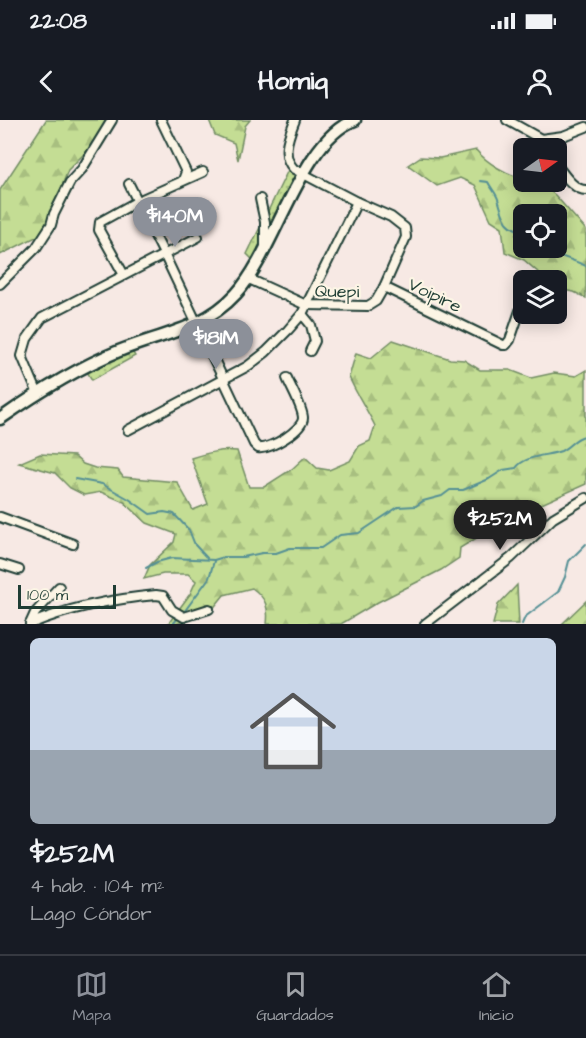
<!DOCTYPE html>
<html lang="es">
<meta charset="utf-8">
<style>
body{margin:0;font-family:"Architects Daughter",sans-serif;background:#242831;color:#f1f3f6;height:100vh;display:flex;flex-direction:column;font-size:22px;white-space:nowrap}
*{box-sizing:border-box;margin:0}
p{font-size:20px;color:#9ea1a6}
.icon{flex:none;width:33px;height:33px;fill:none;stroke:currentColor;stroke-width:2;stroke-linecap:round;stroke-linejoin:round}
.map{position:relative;height:504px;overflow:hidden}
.side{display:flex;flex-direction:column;background:#171b24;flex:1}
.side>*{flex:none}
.needle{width:39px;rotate:76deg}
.controls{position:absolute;left:513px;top:18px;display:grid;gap:12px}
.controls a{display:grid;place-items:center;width:54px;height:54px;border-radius:9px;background:#171b24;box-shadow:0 3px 15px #0003;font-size:30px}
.scale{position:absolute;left:18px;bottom:15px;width:98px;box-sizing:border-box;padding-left:6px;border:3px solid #1f3d34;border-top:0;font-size:16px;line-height:21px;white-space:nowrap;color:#1f3d34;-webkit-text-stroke:4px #fcf5e5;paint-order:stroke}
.price{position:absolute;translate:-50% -51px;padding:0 14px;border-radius:21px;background:#8c9099;color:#fff;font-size:20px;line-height:39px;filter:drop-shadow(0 2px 3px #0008)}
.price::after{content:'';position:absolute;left:50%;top:36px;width:18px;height:14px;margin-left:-9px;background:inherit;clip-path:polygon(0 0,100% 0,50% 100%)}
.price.active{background:#222;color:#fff}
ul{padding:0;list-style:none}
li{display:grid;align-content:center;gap:12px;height:318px;padding:0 30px}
li span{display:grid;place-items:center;height:186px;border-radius:9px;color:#555}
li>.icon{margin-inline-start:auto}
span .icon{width:108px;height:108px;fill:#fffc;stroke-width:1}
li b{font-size:26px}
.status{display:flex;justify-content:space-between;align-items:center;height:42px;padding:0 30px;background:#171b24;direction:ltr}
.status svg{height:16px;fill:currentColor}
header{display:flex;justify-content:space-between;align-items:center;height:78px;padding:0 30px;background:#171b24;font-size:27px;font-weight:800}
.tabs{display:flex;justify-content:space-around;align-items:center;height:84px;border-top:2px solid #363941;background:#171b24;font-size:16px;color:#9ea1a6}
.tabs a{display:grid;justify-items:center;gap:3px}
.tabs .active{color:#8c9099}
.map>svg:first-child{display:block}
.green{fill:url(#green-dots);stroke:#728d64;stroke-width:1.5}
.forest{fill:url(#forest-firs);stroke:#728d64;stroke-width:1.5;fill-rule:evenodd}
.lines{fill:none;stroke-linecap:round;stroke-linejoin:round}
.stream{stroke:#559095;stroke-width:2}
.street-casing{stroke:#1f3d34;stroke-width:12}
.secondary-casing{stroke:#1f3d34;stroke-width:15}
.street{stroke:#fcf5e5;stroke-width:8}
.secondary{stroke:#fcf5e5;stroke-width:10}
.labels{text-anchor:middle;stroke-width:4.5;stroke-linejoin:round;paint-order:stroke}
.street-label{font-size:18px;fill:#1f3d34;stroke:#fcf5e5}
</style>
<div class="status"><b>22:08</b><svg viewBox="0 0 49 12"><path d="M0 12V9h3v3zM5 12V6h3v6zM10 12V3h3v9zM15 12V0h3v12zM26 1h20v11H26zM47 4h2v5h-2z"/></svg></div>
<header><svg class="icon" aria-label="back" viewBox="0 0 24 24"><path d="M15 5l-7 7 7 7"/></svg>Homiq<svg class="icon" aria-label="person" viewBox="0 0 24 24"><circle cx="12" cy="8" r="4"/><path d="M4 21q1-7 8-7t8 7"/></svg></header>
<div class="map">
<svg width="586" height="504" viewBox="0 0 586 504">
<defs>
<pattern id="green-dots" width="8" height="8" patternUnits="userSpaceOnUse" patternTransform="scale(1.5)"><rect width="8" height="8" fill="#c4dd94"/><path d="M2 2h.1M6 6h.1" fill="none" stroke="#a8bf80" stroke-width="1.8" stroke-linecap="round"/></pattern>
<pattern id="forest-firs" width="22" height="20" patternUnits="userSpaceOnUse" patternTransform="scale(1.5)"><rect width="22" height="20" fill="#c4dd94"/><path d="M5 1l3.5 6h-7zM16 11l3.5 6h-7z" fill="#a8bf80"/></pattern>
</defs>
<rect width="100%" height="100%" fill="#f7e9e4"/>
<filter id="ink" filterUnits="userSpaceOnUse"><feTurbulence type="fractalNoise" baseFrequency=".0167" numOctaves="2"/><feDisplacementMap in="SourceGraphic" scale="12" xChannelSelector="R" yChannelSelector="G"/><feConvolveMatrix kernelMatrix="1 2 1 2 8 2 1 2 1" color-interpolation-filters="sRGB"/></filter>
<g filter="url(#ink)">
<g class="green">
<polygon points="289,48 297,53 278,97 254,141 247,134"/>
<polygon points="130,228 135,236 92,260 86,250"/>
</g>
<g class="forest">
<polygon points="46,0 107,0 95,23 68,50 51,95 38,116 0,135 0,70"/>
<polygon points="209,0 250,0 245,6 238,40 234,23 215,15"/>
<path d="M476,30C487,43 507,55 523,58L524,62H539L555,75L586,110V178L574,172L557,169L556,160H547L524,140L505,132L502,107L491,100L475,65L460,58L437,66L408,45L420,37L440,38ZM524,94H556V128H524Z"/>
<path d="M393,220L450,239L464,240L480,250H510L531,258L554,253L576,256L586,250V364L506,400L460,428L459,438L441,450L378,482L341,504H267C269,487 266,478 252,468L224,475L211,491L176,504H168L190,474L196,461L188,454H163L144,459L150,445L174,422L176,414L147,403L124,382L101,372L84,375L70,368L55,353L19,343L40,334L74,336L83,344L95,348L118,350L123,357L177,362L193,390L208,384L191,338C207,333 221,329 237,331L249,367H264L292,349L305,337L317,348L329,350L350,341L359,326L370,321L375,306C367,289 356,274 349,257L356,233L371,238Z"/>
<polygon points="517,465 519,504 493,504 498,485"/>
<polygon points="586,481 586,504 562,504"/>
</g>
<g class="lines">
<g class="stream">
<path d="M480,61L488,62C491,68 496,73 498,79C504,97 503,106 524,112"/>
<path d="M543,128C556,136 572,139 586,146"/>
<polyline points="75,359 102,364 129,379 150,394 164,392 174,394 189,410 195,425 207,438"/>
<path d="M146,448L157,442L172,438L214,440L224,437H243L262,433H276L290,428H321L340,415L359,413L398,387L416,386L423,381L442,376L450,370H463L489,359L503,350L516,348C525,335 548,336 561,331C570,327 576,316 586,316"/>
<polyline points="184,492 209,458 214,441"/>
<polyline points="173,504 178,498"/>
<polyline points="522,504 525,497 558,472 565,457 569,441 586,424"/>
</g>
<defs>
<g id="street">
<polyline points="161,0 186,52 183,60"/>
<path d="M295,0C289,16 280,35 294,49L357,82L391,97L405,108L406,117L384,167L503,225H506L510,220L522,185"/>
<polyline points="507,0 541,19 545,28"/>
<polyline points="541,19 563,16 586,7"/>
<path d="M556,44C564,54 573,70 586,70"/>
<path d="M129,64L164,134L254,324L258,328C270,330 303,310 303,298C303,288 291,268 287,258"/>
<polyline points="260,79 265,102 265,127"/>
<polyline points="124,155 99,110 100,102 138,81 203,52"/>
<polyline points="249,159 306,185 368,186 376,181 384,167"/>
<polyline points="0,164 36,128 51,105 54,94 70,62 82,49 112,0"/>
<polyline points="302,194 311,205 315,221 310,231"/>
<polyline points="38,274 22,236 27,219 42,198 198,117"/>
<polyline points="128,310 248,246 266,232 288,210 302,194 357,82"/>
<polyline points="0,397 73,424"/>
<polyline points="0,444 19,450"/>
<path d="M30,504C71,487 112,479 156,475L163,476L172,490L184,497L209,489"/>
<polyline points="30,504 35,493 59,467"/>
<polyline points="425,504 511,438 553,398 586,378"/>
</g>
<path id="secondary" d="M0,299C37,273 77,248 119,231C161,214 204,209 236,174C276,131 301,19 355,0"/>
</defs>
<use href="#street" class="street-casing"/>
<use href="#secondary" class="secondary-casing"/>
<use href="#street" class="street"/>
<use href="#secondary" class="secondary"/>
</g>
</g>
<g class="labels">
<g class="street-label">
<text transform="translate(337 171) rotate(1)" y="6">Quepi</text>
<text transform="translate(435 175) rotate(26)" y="6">Voipire</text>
</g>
</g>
</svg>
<div class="controls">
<a><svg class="needle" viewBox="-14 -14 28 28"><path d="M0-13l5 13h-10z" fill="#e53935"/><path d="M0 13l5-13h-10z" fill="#9ea1a6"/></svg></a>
<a><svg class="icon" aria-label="locate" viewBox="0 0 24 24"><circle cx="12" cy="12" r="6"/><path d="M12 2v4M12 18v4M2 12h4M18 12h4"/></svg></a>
<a><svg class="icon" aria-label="layers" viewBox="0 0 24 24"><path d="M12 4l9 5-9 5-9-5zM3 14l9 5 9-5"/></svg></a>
</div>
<div class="scale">100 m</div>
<b class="price" style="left:175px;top:128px">$140M</b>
<b class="price" style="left:216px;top:250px">$181M</b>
<b class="price active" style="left:500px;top:431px">$252M</b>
</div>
<section class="side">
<ul>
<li><span style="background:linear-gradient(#c9d6e8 60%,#9aa5b1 0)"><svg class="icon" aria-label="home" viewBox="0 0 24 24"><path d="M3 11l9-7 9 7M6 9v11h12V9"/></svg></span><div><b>$252M</b><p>4 hab. · 104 m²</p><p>Lago Cóndor</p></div></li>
</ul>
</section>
<nav class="tabs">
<a class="active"><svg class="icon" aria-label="map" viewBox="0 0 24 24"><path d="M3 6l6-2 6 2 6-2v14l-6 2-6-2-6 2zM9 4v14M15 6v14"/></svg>Mapa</a>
<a><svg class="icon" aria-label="saved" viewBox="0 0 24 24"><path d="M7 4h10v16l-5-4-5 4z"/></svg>Guardados</a>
<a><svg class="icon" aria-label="home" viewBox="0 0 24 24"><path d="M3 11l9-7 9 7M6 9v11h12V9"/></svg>Inicio</a>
</nav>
